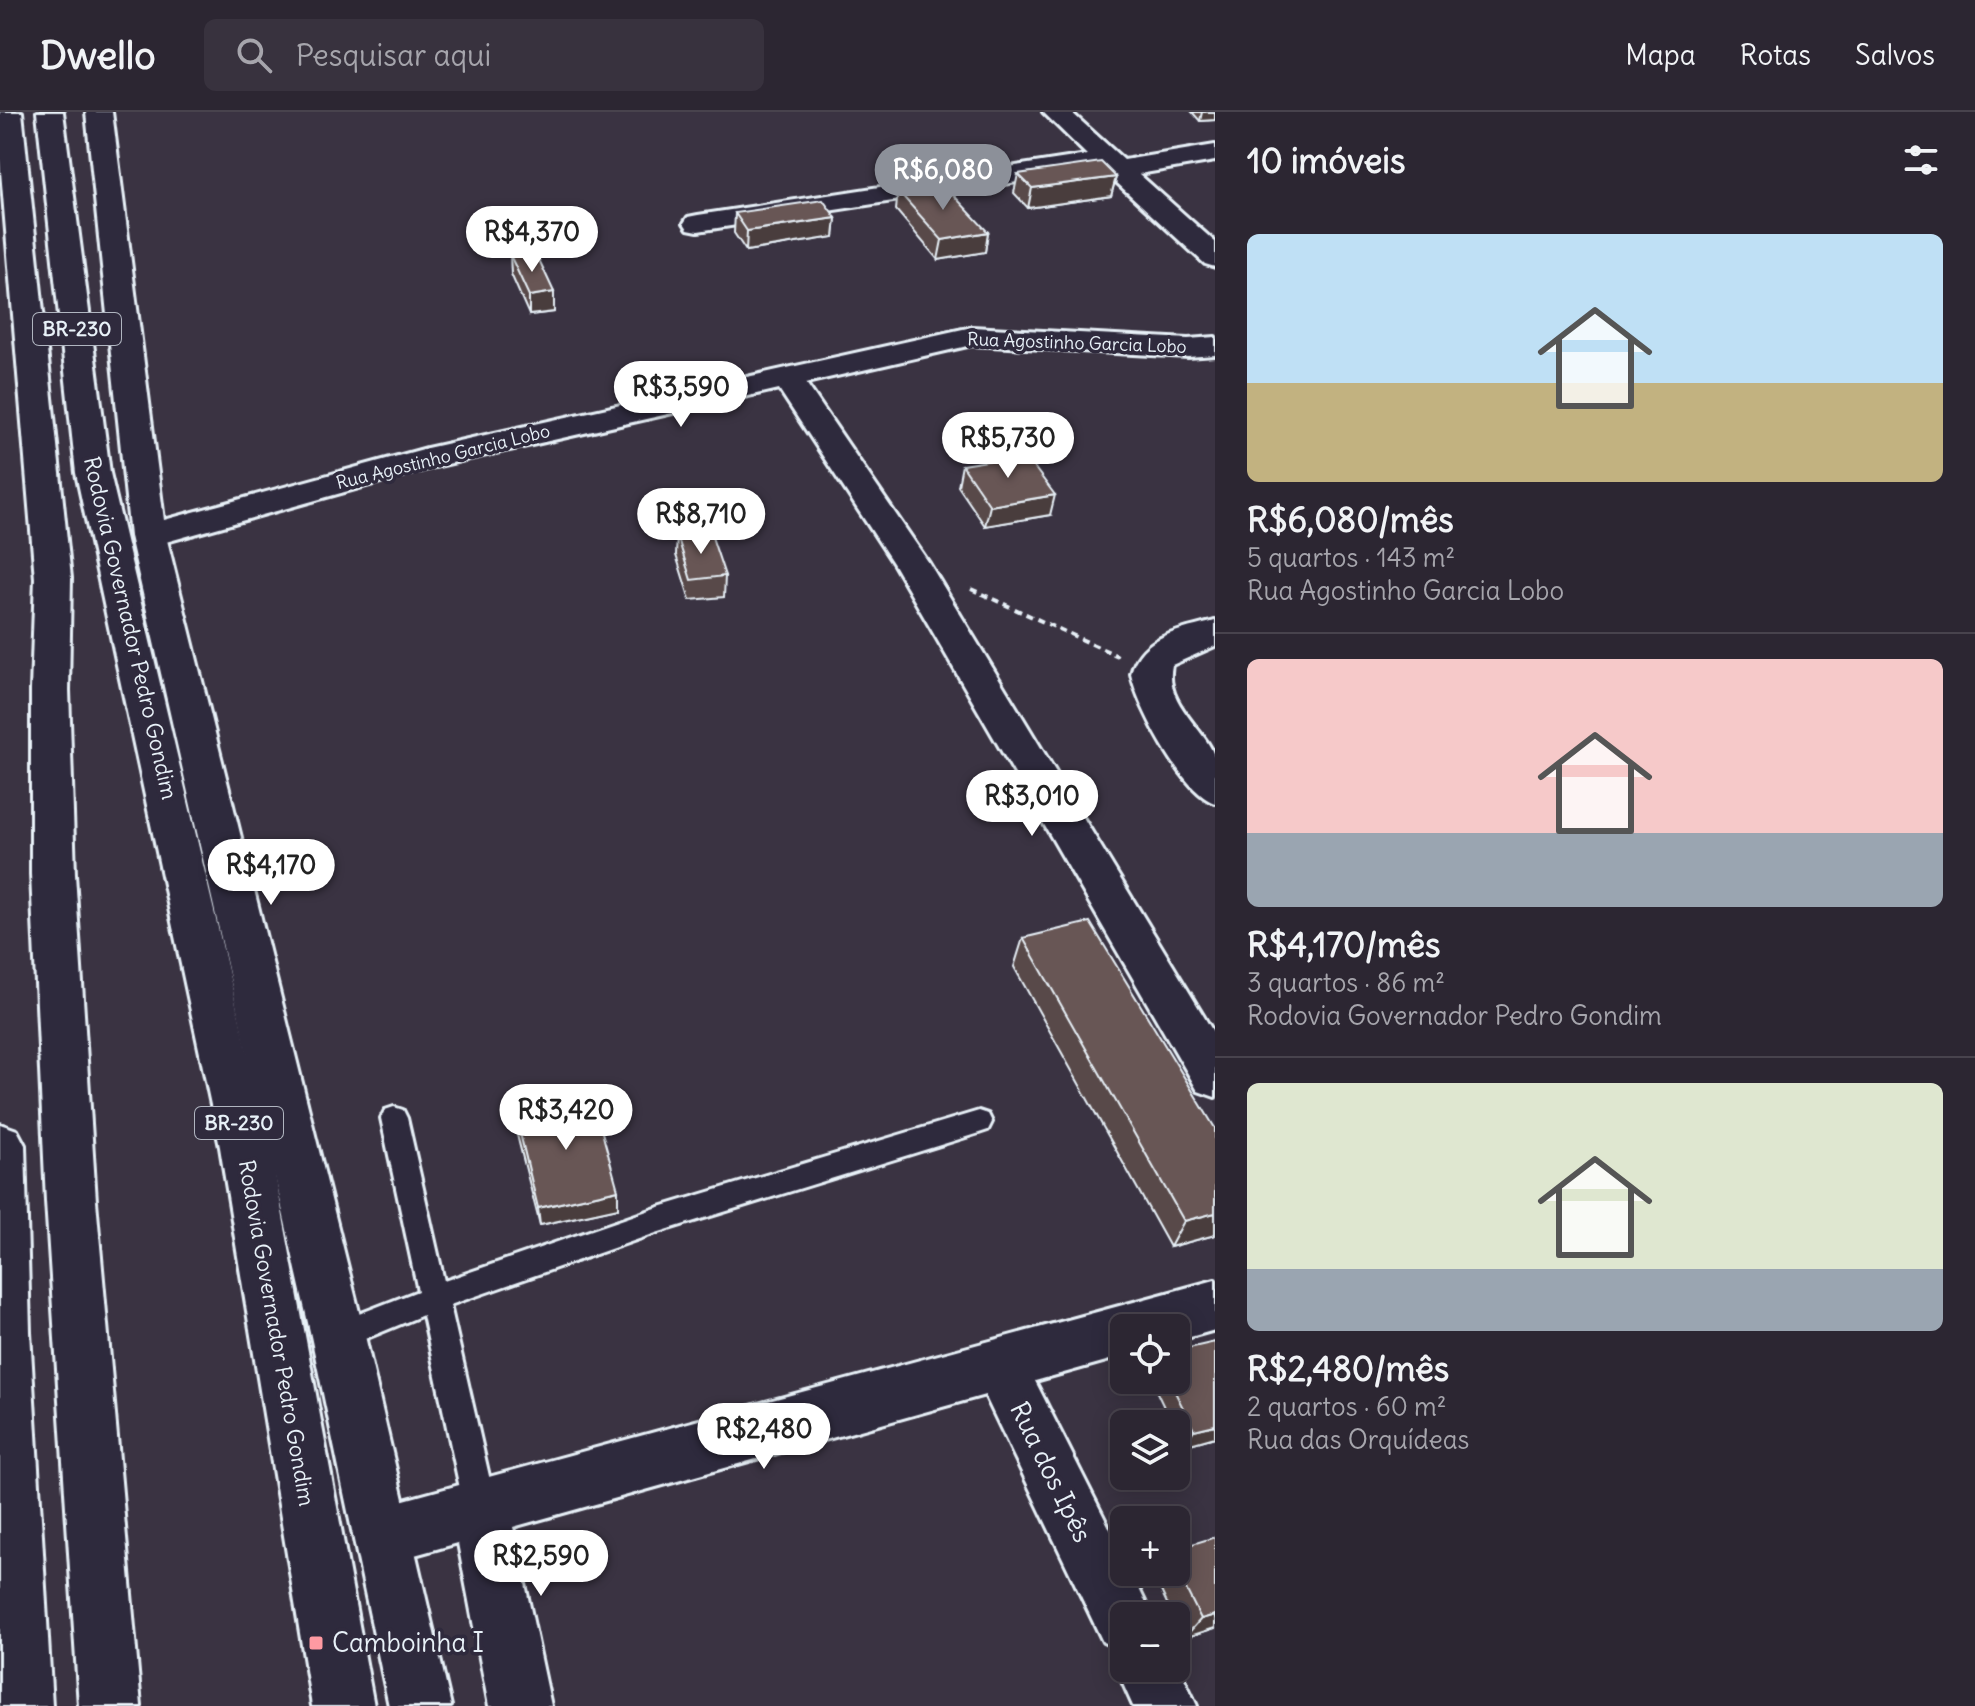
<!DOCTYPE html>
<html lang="pt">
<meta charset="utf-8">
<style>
body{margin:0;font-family:Delius,sans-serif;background:#38323e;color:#f1f3f6;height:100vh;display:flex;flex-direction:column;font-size:30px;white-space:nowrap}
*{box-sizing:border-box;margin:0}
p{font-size:26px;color:#a6a5ac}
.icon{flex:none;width:44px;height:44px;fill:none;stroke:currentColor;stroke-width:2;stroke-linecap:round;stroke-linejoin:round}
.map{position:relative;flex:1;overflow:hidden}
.drawer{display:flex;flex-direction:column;background:#2c2632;width:760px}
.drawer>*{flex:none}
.buttons{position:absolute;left:1110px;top:1202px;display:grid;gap:16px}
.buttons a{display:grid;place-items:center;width:80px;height:80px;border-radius:12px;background:#2c2632;box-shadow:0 4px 20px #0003,0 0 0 2px #48434d;font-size:40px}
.price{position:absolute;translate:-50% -68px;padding:0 18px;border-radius:28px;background:#fff;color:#222;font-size:26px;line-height:52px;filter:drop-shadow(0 2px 4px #0008)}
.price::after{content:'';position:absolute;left:50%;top:48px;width:24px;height:18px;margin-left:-12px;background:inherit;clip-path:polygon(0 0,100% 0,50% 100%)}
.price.active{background:#8c9099;color:#fff}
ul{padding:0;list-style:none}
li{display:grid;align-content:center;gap:16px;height:424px;padding:0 32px}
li+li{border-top:2px solid #48434d}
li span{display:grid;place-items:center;height:248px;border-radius:12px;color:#555}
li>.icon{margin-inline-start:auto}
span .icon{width:144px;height:144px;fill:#fffc;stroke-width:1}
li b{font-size:34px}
h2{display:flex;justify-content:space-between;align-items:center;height:96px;padding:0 32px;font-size:34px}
header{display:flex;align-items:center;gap:48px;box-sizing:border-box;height:112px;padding:0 40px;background:#2c2632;border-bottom:2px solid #48434d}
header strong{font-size:38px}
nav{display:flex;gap:44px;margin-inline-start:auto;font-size:28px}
.search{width:560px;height:72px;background:#38323e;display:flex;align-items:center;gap:20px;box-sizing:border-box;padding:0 28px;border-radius:12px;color:#a6a5ac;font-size:30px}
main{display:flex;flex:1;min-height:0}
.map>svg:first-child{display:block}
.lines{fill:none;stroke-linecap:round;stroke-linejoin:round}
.lane-casing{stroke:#e8f1f8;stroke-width:6}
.street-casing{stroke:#e8f1f8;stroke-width:6}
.secondary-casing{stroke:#e8f1f8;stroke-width:6}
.highway-casing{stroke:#e8f1f8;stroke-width:6}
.path{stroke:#e8f1f8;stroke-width:4;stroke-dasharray:7 5;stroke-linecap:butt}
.lane{fill:#2f2a3d;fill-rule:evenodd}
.street{fill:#2f2a3d;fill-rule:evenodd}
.secondary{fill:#2f2a3d;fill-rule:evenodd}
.highway{fill:#2f2a3d;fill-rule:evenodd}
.wall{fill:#594a49;stroke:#e8f1f8;stroke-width:2}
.shaded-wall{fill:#493c3c;stroke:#e8f1f8;stroke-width:2}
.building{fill:#685655;stroke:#e8f1f8;stroke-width:2}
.poi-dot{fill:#ff9aa2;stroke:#2f2a3d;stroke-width:3}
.labels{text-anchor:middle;stroke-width:7;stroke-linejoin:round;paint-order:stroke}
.far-street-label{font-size:18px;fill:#e8f1f8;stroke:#2f2a3d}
.shield{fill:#2f2a3d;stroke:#b0b5c0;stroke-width:2}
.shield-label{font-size:20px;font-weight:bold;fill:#e8f1f8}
.street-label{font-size:22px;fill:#e8f1f8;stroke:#2f2a3d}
.near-street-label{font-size:26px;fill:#e8f1f8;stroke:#2f2a3d}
.near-poi-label{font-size:26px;fill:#e8f1f8;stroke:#2f2a3d;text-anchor:start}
</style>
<header>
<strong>Dwello</strong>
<div class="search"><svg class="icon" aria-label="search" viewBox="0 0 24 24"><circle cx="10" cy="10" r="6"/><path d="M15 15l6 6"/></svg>Pesquisar aqui</div>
<nav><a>Mapa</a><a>Rotas</a><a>Salvos</a></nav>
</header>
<main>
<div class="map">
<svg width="1215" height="1594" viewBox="0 0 1215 1594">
<rect width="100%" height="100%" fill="#3a3342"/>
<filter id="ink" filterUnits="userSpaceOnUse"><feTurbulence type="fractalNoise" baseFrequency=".0125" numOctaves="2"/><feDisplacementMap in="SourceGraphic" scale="16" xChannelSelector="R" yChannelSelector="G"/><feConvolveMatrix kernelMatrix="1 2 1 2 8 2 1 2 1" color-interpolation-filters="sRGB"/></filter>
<g filter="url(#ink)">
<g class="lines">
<defs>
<polygon id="lane" points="394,995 403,998 407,1006 444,1169 656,1096 979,999 988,1002 992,1010 988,1018 979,1021 656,1121 450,1193 496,1395 491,1406 480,1411 469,1406 464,1395 423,1203 338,1238 328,1234 323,1224 328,1214 418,1179 381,1006 385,998"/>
<g id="street">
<polygon points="1043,0 1071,0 1124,48 1215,33 1215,49 1139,62 1215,130 1215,155 1205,152 1102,57 698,119 688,117 684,111 688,105 698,103 1087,43"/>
<polygon points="972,215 1188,227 1215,225 1215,243 1188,245 972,233 806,271 929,451 1215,923 1215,985 1198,979 893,451 779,277 434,355 148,435 135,432 130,424 135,416 427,336"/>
<path d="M1215,509V534L1172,553C1163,593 1209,619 1215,647C1215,660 1215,677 1215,691C1183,681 1138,595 1131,562C1140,523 1182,518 1215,509Z"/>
<polygon points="1215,1168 1215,1218 1176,1229 1176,1216 1124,1216 1124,1244 1035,1269 1124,1445 1124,1460 1131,1460 1152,1504 1124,1504 1124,1556 1176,1556 1176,1549 1197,1594 1133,1594 1116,1556 1123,1539 1103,1530 985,1283 513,1415 551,1594 489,1594 458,1431 382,1452 361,1444 353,1423 361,1402 382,1394"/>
</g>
<g id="secondary">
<polygon points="86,0 112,0 166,424 365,1224 451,1594 389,1594 311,1224 130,424"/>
<polygon points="0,1012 17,1018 25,1033 30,1220 52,1594 0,1594"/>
</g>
<g id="highway">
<polygon points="0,0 22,0 71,466 69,578 75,762 96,1089 141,1594 79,1594 46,1089 31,762 31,578 35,466 0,47"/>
<polygon points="37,0 63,0 110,361 270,1035 374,1594 312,1594 220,1035 76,361"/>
</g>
</defs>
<use href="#lane" class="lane-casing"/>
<use href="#street" class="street-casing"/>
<use href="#secondary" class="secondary-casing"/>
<use href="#highway" class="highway-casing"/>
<polyline class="path" points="971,477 1118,544"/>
<use href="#lane" class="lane"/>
<use href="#street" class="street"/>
<use href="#secondary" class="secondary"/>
<use href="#highway" class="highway"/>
</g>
<g class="wall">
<polygon points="1192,0 1215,0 1215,8 1200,9"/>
<polygon points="1018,62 1116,65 1111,84 1028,96 1014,81"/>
<polygon points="898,79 988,120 985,140 938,148 896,98"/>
<polygon points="735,101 836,106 834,125 746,139 734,121"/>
<polygon points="510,143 554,180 554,200 529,203 511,162"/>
<polygon points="962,353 1050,403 985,414 958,374"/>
<polygon points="677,423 725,464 724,485 690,488 676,443"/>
<polygon points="1023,826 1215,1016 1215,1123 1170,1135 1014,855"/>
<polygon points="515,1000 618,1078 618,1096 540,1113 516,1019"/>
<polygon points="1151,1268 1176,1268 1215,1325 1183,1334 1176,1319 1176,1312 1172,1312"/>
<polygon points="1176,1437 1215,1516 1184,1526 1176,1510 1176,1504 1173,1504 1152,1460 1176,1460"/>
</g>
<g class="shaded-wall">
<polygon points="1202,0 1215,0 1215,8 1200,9"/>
<polygon points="1116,65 1111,84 1028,96 1032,76"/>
<polygon points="836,106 834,125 746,139 747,119"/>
<polygon points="988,120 985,140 938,148 942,128"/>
<polygon points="554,180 554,200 529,203 529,184"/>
<polygon points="1055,383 1050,403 985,414 990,394"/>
<polygon points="618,1078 618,1096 540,1113 538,1096"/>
<polygon points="1215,1101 1215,1123 1170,1135 1184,1109"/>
<polygon points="1215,1313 1215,1325 1183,1334 1194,1318"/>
<polygon points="1215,1503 1215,1516 1184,1526 1201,1507"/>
</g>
<g class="building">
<polygon points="1101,50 1116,65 1032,76 1018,62"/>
<polygon points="943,72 988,120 942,128 898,79"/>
<polygon points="823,88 836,106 747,119 735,101"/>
<polygon points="535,139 554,180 529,184 510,143"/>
<polygon points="1025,343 1055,383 990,394 962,353"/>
<polygon points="710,419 725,464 691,468 677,423"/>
<polygon points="1090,810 1215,1016 1215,1101 1184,1109 1023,826"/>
<polygon points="592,984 618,1078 538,1096 515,1000"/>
<polygon points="1215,1230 1215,1313 1194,1318 1169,1268 1176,1268 1176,1239"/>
<polygon points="1215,1425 1215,1503 1201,1507 1176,1457 1176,1437"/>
</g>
</g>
<rect class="poi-dot" x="308" y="1523" width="16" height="16" rx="4"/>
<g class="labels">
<g class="far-street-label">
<text transform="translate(1077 231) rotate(2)" y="6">Rua Agostinho Garcia Lobo</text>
<text transform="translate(443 345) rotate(-14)" y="6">Rua Agostinho Garcia Lobo</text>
</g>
<g class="shield">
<rect x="33" y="201" width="88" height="32" rx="6"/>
<rect x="195" y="995" width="88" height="32" rx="6"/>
</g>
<g class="shield-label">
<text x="77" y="224">BR-230</text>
<text x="239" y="1018">BR-230</text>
</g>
<g class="street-label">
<text transform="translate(131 516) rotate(77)" y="8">Rodovia Governador Pedro Gondim</text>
<text transform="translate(277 1221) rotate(80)" y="8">Rodovia Governador Pedro Gondim</text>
</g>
<g class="near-street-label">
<text transform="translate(1051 1360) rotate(64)" y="9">Rua dos Ipês</text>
</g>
<g class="near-poi-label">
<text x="332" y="1540">Camboinha I</text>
</g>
</g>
</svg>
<div class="buttons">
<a><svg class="icon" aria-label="locate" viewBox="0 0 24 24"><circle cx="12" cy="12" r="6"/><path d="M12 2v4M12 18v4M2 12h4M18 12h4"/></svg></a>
<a><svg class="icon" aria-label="layers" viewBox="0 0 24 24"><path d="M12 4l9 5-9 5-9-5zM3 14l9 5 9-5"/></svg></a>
<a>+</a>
<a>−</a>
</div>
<b class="price active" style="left:943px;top:100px">R$6,080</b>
<b class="price" style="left:532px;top:162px">R$4,370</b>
<b class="price" style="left:681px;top:317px">R$3,590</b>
<b class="price" style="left:1008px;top:368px">R$5,730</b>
<b class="price" style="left:701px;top:444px">R$8,710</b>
<b class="price" style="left:1032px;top:726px">R$3,010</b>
<b class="price" style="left:271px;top:795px">R$4,170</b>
<b class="price" style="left:566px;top:1040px">R$3,420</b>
<b class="price" style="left:764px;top:1359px">R$2,480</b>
<b class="price" style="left:541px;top:1486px">R$2,590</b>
</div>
<section class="drawer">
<h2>10 imóveis<svg class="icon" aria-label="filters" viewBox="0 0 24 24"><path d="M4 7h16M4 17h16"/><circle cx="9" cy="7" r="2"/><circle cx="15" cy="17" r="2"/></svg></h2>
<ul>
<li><span style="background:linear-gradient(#bfe0f5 60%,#c2b280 0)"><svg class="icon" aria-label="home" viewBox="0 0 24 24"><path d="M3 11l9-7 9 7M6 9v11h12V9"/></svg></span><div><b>R$6,080/mês</b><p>5 quartos · 143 m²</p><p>Rua Agostinho Garcia Lobo</p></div></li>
<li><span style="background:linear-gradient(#f6c9c9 70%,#9aa5b1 0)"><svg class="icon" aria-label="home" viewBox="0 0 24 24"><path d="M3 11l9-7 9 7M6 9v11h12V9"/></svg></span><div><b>R$4,170/mês</b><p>3 quartos · 86 m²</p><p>Rodovia Governador Pedro Gondim</p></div></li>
<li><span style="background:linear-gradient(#dfe7d0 75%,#9aa5b1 0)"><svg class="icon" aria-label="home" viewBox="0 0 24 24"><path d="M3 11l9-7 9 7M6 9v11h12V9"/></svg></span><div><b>R$2,480/mês</b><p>2 quartos · 60 m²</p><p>Rua das Orquídeas</p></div></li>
</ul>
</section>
</main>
